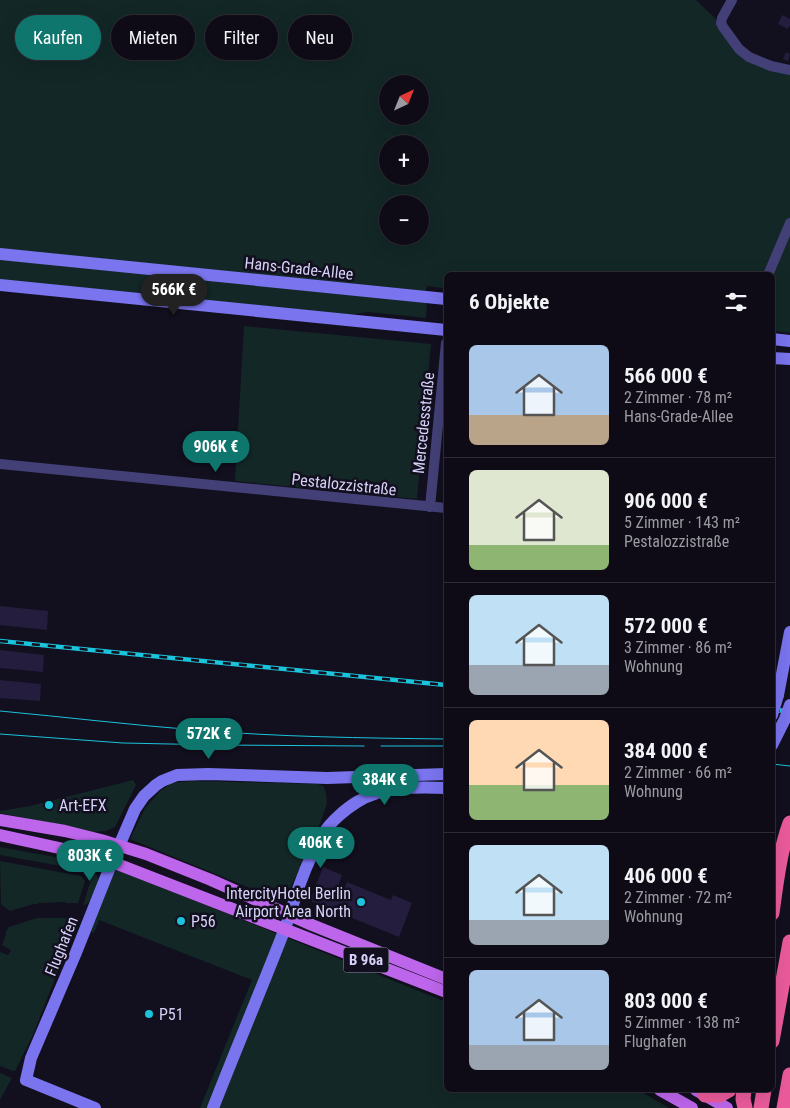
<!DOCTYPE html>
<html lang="de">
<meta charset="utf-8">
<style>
body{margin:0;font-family:"Roboto Condensed",sans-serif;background:#1c1923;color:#f1f3f6;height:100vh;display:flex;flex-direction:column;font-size:19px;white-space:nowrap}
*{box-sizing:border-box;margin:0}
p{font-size:16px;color:#9b9ba1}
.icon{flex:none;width:28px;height:28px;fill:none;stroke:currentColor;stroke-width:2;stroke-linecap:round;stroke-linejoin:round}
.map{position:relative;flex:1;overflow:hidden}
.sheet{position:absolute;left:444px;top:272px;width:331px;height:820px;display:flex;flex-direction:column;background:#0e0b16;border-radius:8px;box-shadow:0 5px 20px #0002,0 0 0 1px #2e2b35}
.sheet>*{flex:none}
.guide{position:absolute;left:15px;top:15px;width:354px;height:45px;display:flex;gap:10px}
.needle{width:32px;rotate:43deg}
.buttons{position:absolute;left:379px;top:75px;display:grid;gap:10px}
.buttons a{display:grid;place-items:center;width:50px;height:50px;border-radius:50%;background:#0e0b16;box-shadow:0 5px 20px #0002,0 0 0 1px #2e2b35;font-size:25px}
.price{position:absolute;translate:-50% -42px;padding:0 11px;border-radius:18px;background:#0f766e;color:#fff;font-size:16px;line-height:32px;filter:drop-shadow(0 1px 2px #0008)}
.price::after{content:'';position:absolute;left:50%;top:30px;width:15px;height:11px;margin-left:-8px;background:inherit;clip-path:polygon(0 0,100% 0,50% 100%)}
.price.active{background:#222;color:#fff}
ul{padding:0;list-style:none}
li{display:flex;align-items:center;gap:15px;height:125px;padding:0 25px}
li+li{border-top:1px solid #2e2b35}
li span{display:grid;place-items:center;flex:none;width:140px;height:100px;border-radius:8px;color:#555}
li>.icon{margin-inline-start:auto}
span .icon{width:60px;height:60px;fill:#fffc;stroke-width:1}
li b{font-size:21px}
h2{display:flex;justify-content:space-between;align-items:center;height:60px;padding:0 25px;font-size:21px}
.tag{padding:0 18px;border-radius:22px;background:#0e0b16;box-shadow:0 5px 20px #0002,0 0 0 1px #2e2b35;font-size:18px;line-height:45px}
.tag.active{background:#0f766e;color:#fff}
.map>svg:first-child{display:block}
.green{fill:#132727;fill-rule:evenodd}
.building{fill:#241d3d}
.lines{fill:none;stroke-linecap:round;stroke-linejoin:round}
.street{stroke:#434077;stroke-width:10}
.secondary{stroke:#7a74ee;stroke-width:12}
.primary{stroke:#bd66ec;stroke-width:12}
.highway{stroke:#eb5b9c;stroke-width:15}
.tram{stroke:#1bc3db;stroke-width:1}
.rail-casing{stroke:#1bc3db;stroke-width:4.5}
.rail{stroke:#120f1e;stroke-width:2.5;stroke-dasharray:8;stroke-linecap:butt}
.secondary-bridge{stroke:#7a74ee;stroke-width:12}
.poi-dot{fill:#1bc3db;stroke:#120f1e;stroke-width:2}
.labels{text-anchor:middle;stroke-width:5;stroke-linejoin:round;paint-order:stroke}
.shield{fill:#120f1e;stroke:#9c98b7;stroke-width:1}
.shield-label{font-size:15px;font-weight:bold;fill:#d7d2f9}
.street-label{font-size:16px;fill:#d7d2f9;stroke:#120f1e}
.poi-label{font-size:16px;fill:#d7d2f9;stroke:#120f1e;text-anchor:start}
</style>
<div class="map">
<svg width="790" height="1108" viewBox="0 0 790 1108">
<rect width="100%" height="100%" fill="#120f1e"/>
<g class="green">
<path d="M0,0H696L715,18L741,55L790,75V333L773,331L772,275H446V283L442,288L427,286L426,291L0,249ZM388,84H420V116H388ZM388,144H420V176H388ZM388,204H420V236H388Z"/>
<polygon points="0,259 191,278 188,299 0,281"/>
<polygon points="199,278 427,301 426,318 368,312 350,315 197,300"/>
<polygon points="244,326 431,344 417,499 235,481"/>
<polygon points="133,780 136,785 115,827 106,831 92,832 0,813 0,811 30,806"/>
<polygon points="192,781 318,784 324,787 326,793 327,803 321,821 284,902 130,839 145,808 159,792 171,783"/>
<polygon points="0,847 61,858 84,863 87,866 87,867 82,870 0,855"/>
<polygon points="0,861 81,876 85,881 78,903 66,903 66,902 38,903 38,904 34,904 10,911 3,906 1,903"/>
<polygon points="114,868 446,1002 446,1090 638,1090 669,1108 200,1108 252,980 99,920 94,933 88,931"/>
<polygon points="93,872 98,877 99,881 91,901 83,906"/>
<polygon points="37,918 74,918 66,928 69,932 69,942 33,1035 15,1071 13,1071 0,1066 0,952 8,955 11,950 2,945 6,934 5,933 9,927"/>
<polygon points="0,1073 12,1078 0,1100"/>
</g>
<g class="building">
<polygon points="782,15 790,19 790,25 788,29 778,24"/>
<polygon points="786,52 790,54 788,61 783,59"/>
<polygon points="0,606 48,611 47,630 0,625"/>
<polygon points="0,650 44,655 43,672 0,668"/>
<polygon points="0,680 41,684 40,701 0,698"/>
<polygon points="323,867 342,875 337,889 343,892 347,882 391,900 393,895 412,903 399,937 310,901"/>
</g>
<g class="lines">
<g class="street">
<polyline points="732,0 722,18 721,23 723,27 739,49 749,57 771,66 790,70"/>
<polyline points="768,275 790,223"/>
<polyline points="0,464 446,508"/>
<polyline points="430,507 446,343"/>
</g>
<g class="secondary">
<polyline points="0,254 446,299"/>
<polyline points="0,285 446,330"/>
<polyline points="772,339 790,341"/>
<polyline points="772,358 790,359"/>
<polyline points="778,695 790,632"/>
<polyline points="95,1108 26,1080 31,1058 75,955 112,862 135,809 144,796 156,785 162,781 177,775 208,774 327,778 446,774"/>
<path d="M213,1108C236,1049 261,990 284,931C290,915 295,897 301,881C307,864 315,848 324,833C330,822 347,808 357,802C383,786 417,787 446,788"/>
</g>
<g class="primary">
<polyline points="0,820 65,831 101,840 146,854 211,880 312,925 446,979"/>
<polyline points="0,835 91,855 112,862 446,992"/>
<polyline points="660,1090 692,1108"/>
<polyline points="696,1090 727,1108"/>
</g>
<g class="highway">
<path d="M772,913C776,884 780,850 790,823"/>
<polyline points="772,1041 790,942"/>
<polyline points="744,1090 743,1099 745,1108"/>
<polyline points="705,1095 720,1095 729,1090"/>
<polyline points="761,1108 764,1090"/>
<polyline points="784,1108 790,1075"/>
</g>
<g class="tram">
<path d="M0,711C65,717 131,725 196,730C280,737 363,738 446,739"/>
<polyline points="0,734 123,743 218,745 364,746"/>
<polyline points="381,746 446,746"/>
<polyline points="772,764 790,766"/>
</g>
<defs>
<g id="rail">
<polyline points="0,641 446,685"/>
<polyline points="772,710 790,711"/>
</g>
</defs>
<use href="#rail" class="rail-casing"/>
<use href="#rail" class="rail"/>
<g class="secondary-bridge">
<polyline points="772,715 778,695"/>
<polyline points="772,745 785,719 790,705"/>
</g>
</g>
<g class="poi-dot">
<circle cx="49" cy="805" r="5"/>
<circle cx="361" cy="902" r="5"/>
<circle cx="181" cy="921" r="5"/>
<circle cx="149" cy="1014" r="5"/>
</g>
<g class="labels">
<rect class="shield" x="343.5" y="947.5" width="45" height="25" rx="4"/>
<g class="shield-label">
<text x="366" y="965">B 96a</text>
</g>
<g class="street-label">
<text transform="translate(299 268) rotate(6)" y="6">Hans-Grade-Allee</text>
<text transform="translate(423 423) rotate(-84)" y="6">Mercedesstraße</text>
<text transform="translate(344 484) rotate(6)" y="6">Pestalozzistraße</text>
<text transform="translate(61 946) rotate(-68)" y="6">Flughafen</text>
</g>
<g class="poi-label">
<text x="59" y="811">Art-EFX</text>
<text x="351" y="899" text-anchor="end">IntercityHotel Berlin<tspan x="351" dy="18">Airport Area North</tspan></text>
<text x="191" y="927">P56</text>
<text x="159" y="1020">P51</text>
</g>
</g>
</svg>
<div class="buttons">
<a><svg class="needle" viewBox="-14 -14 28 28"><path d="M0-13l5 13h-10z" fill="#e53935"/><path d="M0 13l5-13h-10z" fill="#9b9ba1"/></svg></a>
<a>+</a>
<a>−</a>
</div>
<b class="price active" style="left:174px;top:316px">566K €</b>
<b class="price" style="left:216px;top:473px">906K €</b>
<b class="price" style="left:209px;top:760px">572K €</b>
<b class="price" style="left:385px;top:806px">384K €</b>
<b class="price" style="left:321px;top:869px">406K €</b>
<b class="price" style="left:90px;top:882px">803K €</b>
<div class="guide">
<a class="tag active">Kaufen</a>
<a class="tag">Mieten</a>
<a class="tag">Filter</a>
<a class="tag">Neu</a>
</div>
<section class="sheet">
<h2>6 Objekte<svg class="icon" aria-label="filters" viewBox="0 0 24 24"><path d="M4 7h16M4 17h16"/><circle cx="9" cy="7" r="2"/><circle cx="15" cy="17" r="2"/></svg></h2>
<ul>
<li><span style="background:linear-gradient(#a9c7e8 70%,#b9a48a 0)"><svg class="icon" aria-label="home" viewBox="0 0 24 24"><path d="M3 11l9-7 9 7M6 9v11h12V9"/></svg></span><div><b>566 000 €</b><p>2 Zimmer · 78 m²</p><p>Hans-Grade-Allee</p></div></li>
<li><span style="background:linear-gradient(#dfe7d0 75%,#8fb573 0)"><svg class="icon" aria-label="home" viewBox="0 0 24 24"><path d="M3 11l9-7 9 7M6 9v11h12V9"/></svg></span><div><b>906 000 €</b><p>5 Zimmer · 143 m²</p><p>Pestalozzistraße</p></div></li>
<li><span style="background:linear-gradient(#bfe0f5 70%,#9aa5b1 0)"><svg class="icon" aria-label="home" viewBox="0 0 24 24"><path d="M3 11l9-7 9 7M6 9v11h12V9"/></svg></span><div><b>572 000 €</b><p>3 Zimmer · 86 m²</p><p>Wohnung</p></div></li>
<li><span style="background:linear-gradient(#ffd9b3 65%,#8fb573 0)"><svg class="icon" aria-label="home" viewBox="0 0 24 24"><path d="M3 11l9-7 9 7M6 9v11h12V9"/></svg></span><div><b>384 000 €</b><p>2 Zimmer · 66 m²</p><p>Wohnung</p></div></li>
<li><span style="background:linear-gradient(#bfe0f5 75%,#9aa5b1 0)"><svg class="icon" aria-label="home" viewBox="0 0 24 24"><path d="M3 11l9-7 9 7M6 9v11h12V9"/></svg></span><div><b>406 000 €</b><p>2 Zimmer · 72 m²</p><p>Wohnung</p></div></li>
<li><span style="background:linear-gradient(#a9c7e8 75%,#9aa5b1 0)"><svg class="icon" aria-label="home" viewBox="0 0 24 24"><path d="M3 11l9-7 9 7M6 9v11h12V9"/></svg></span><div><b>803 000 €</b><p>5 Zimmer · 138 m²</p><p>Flughafen</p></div></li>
</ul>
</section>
</div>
